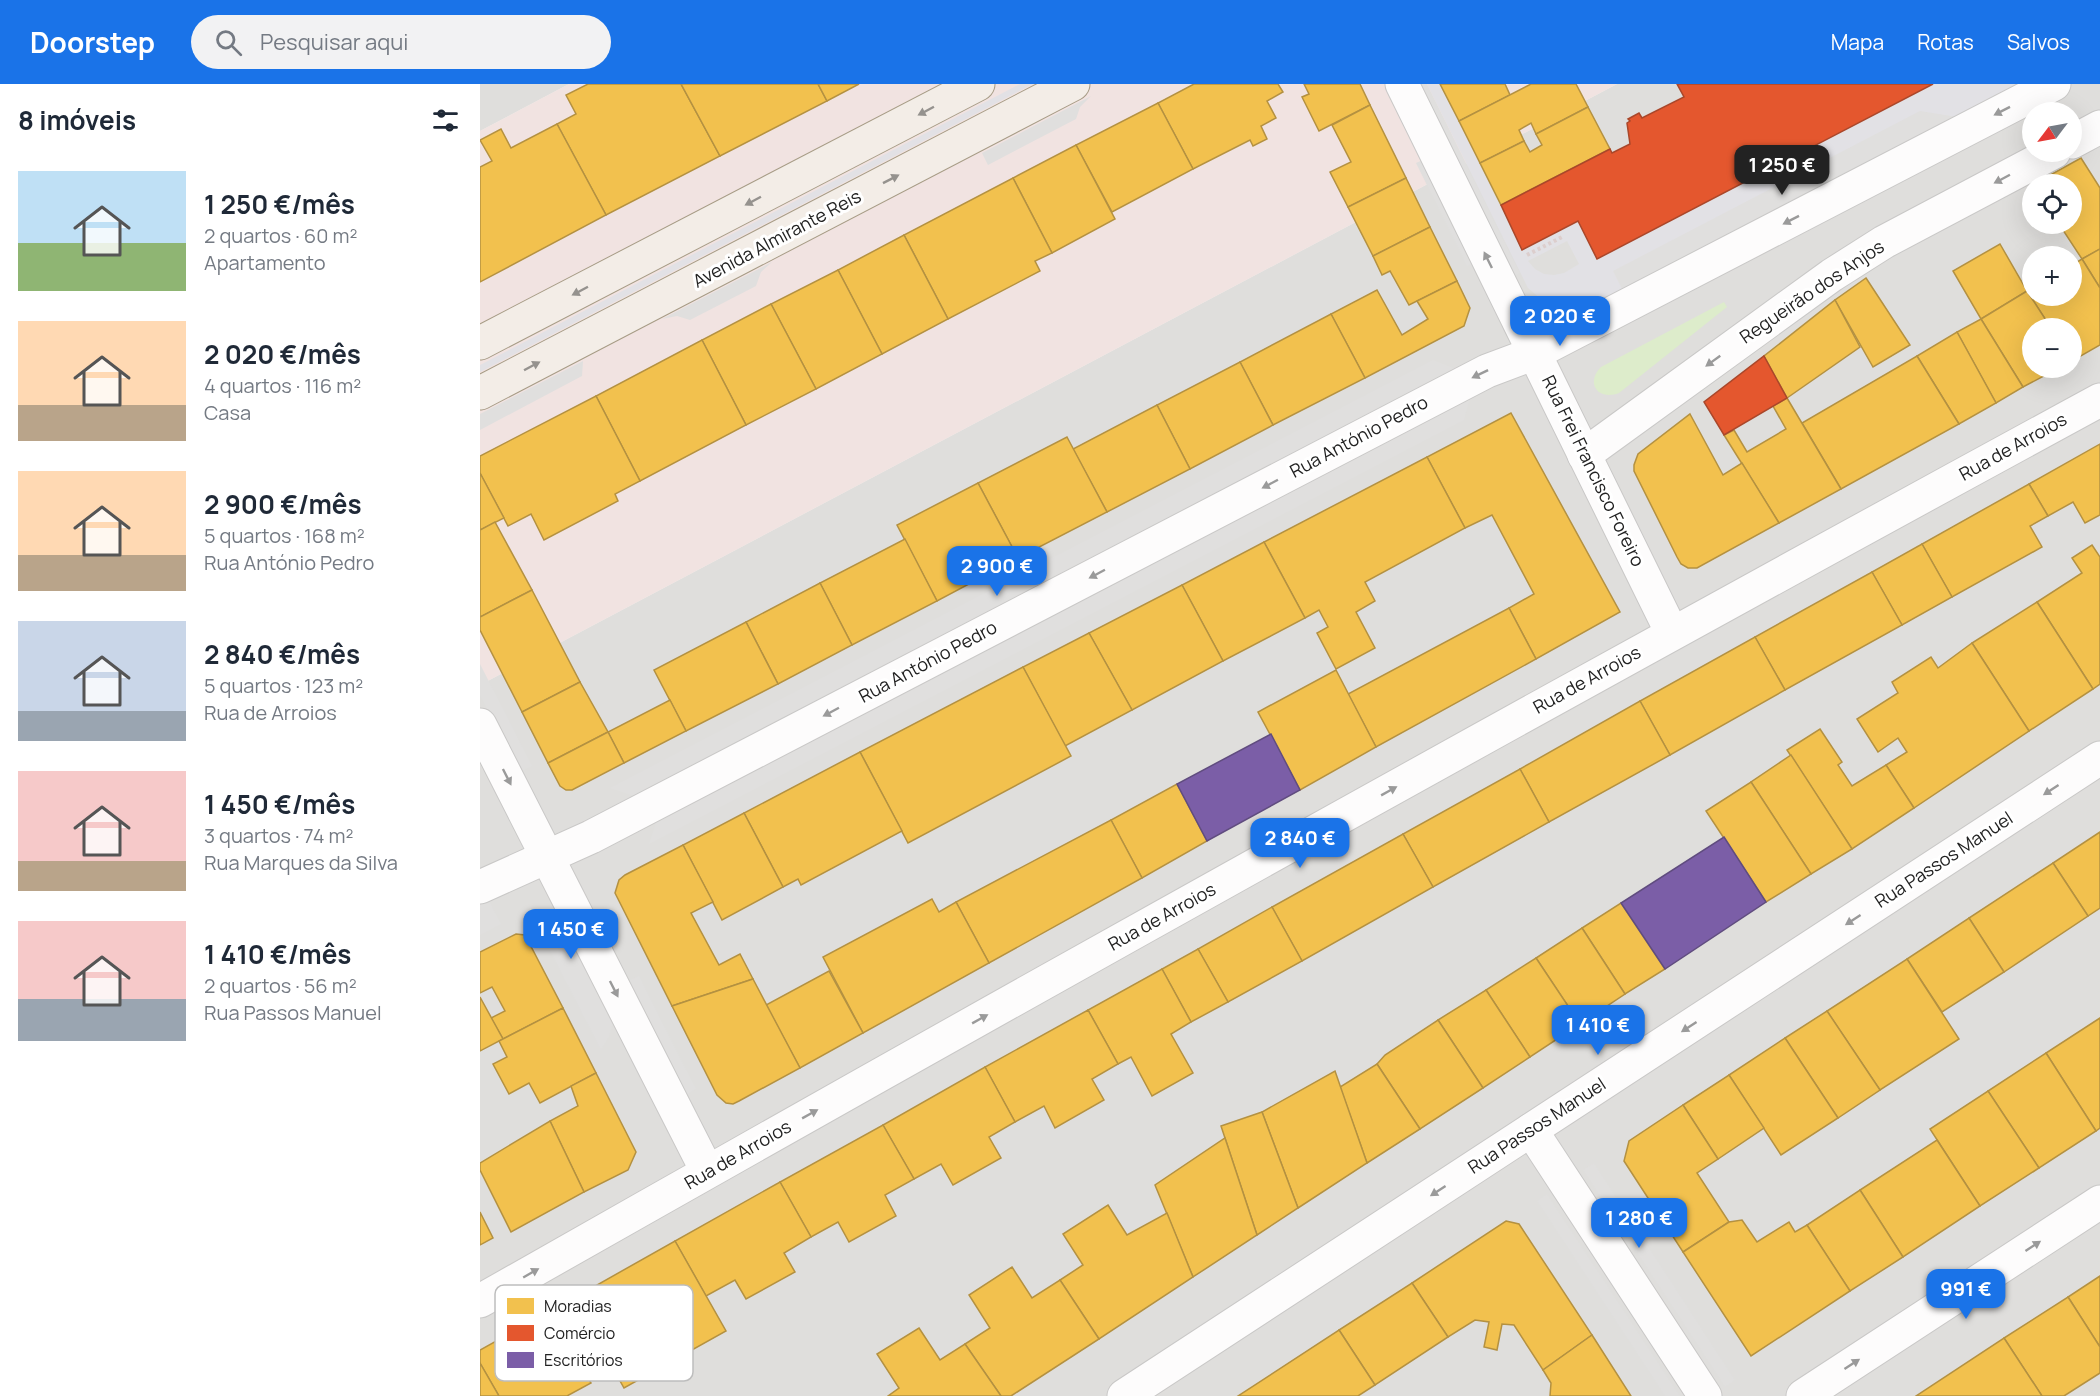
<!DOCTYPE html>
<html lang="pt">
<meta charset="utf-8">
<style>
body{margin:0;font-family:Manrope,sans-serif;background:#f2f2f3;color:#1f2937;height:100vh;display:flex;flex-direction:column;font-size:22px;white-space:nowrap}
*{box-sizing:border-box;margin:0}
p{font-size:20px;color:#747a83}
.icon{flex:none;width:33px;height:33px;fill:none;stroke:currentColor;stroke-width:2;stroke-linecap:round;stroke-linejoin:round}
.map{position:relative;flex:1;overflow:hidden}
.panel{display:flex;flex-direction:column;background:#fff;width:480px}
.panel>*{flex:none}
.needle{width:39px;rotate:238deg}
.controls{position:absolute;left:1542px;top:18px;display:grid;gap:12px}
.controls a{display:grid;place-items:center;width:60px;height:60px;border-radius:50%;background:#fff;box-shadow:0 6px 24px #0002;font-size:30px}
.price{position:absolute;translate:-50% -51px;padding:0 14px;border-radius:12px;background:#1a73e8;color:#fff;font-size:20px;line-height:39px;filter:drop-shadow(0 2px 3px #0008)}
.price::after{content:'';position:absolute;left:50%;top:36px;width:18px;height:14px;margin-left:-9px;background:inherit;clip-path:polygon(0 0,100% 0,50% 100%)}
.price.current{background:#222;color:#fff}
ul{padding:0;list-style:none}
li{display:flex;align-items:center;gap:18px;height:150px;padding:0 18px}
li span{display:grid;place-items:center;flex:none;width:168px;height:120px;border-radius:0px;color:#555}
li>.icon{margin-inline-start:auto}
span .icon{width:72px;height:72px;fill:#fffc;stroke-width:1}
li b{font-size:26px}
h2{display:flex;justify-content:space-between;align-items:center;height:72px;padding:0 18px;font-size:26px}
header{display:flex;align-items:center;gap:36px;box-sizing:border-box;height:84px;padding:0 30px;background:#1a73e8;color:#fff}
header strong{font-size:28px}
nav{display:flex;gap:33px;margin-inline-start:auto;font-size:21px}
.search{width:420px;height:54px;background:#f2f2f3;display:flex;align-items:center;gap:15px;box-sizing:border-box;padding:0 21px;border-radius:33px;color:#747a83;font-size:22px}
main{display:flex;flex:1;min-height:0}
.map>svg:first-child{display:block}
.residential{fill:#dfdedc;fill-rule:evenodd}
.commercial{fill:#f1e3e1}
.grass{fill:#ddeccb}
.parking{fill:#e0dfde}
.plaza{fill:#e2e1e5;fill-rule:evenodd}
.homes{fill:#f2c14e;stroke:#b49141;stroke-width:1.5}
.shops{fill:#e4572e;stroke:#aa472a;stroke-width:1.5}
.offices{fill:#7b5ea7;stroke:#604c7f;stroke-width:1.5}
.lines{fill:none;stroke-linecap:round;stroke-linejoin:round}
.minor-casing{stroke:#c9c8c7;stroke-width:35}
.primary-casing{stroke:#a79c86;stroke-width:35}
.path{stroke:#dccecd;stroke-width:4;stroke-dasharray:3 3;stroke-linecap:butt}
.minor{stroke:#fdfcfc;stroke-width:33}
.primary{stroke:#f3ede7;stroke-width:33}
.oneway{fill:#95928e}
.oneway2{fill:#9a9a9a}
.labels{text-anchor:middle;stroke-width:6;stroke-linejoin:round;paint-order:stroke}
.street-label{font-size:18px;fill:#222;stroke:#fff}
.key{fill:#fff;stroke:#bdbdbd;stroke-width:1.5}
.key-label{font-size:16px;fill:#222}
</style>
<header>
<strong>Doorstep</strong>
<div class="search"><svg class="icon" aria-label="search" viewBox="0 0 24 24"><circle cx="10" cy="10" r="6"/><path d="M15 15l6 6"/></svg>Pesquisar aqui</div>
<nav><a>Mapa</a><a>Rotas</a><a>Salvos</a></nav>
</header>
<main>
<section class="panel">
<h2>8 imóveis<svg class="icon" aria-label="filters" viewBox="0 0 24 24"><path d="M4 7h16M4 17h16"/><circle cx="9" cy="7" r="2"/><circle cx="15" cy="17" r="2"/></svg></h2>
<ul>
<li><span style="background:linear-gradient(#bfe0f5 60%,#8fb573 0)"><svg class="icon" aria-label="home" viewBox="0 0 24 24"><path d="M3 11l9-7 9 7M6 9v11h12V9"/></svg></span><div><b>1 250 €/mês</b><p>2 quartos · 60 m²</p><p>Apartamento</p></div></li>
<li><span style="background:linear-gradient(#ffd9b3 70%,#b9a48a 0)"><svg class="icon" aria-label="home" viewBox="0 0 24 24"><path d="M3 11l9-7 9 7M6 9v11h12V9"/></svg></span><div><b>2 020 €/mês</b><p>4 quartos · 116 m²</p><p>Casa</p></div></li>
<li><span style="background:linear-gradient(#ffd9b3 70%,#b9a48a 0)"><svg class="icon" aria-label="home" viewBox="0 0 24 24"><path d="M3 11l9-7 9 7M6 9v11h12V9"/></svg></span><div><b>2 900 €/mês</b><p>5 quartos · 168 m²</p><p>Rua António Pedro</p></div></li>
<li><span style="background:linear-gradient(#c9d6e8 75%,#9aa5b1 0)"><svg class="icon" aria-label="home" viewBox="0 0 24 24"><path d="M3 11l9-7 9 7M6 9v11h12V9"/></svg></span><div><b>2 840 €/mês</b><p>5 quartos · 123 m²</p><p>Rua de Arroios</p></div></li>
<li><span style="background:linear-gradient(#f6c9c9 75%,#b9a48a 0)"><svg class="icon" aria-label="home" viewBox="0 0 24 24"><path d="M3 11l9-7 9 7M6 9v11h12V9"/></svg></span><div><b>1 450 €/mês</b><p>3 quartos · 74 m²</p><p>Rua Marques da Silva</p></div></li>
<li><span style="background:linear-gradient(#f6c9c9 65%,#9aa5b1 0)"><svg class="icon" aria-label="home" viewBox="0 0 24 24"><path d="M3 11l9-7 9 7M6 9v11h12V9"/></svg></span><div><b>1 410 €/mês</b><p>2 quartos · 56 m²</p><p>Rua Passos Manuel</p></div></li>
</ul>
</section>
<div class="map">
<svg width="1620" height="1312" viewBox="0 0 1620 1312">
<rect width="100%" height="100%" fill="#f0eeeb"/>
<g class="residential">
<polygon points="0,0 89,0 0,47"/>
<path d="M1137,0H1620V1312H0V601ZM1552,28H1592V68H1552ZM1552,100H1592V140H1552ZM1552,172H1592V212H1552ZM1552,244H1592V284H1552Z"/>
</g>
<polygon class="commercial" points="89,0 1137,0 0,601 0,47"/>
<path class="grass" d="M1244,218L1247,223L1139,309C1118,317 1105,299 1121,283Z"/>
<g class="parking">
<polygon points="933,0 947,0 1040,189 1029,194"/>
<polygon points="611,12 600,23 596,35 508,81 502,69"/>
<polygon points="1440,27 1483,34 1144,209 1132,187"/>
<polygon points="947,74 998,177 987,182 936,79"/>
<polygon points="292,178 281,188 276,202 210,236 197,232 182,235"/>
<polygon points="953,276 983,288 163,715 130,704"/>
<polygon points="103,277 102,292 0,346 0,330"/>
<polygon points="992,306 984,336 169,760 179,730"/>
<polygon points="0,580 52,682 39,688 0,611"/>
<polygon points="8,815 21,840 0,851 0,819"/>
<polygon points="89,847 134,936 129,953 121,966 66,859"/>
<polygon points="159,892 216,1005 206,1011 148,897"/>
<polygon points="1114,1079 1255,1296 1245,1303 1103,1086"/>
<polygon points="1067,1110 1200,1312 1185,1312 1057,1117"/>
</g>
<g class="plaza">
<polygon points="540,0 553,0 0,288 0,281"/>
<path d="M947,0H960L1042,166L1098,137L1117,174L1453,0H1547L1483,34L1440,27L1133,187L1144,209L1110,225L1093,227L1076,223L1061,215L1048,204ZM1087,157L1099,180L1084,189L1074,191L1064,190L1055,185L1048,177Z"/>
</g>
<g class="homes">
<polygon points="108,0 201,0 240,72 126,131 77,40 96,30 86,11"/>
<polygon points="201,0 338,0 347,17 240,72"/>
<polygon points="338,0 379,0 347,17"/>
<polygon points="714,0 798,0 803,8 787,17 796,34 781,42 787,55 773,62 770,56 713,85 678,19"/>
<polygon points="824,0 880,0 890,21 839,47 822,13 829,10"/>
<polygon points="960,0 1025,0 1030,11 979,37"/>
<polygon points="1051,0 1096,0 1108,23 1056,50 1051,39 1039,46 1044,57 1000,79 979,37"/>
<polygon points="678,19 713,85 632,128 596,61"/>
<polygon points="890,21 926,94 868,123 850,88 871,78 852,41"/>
<polygon points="1108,23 1130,65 1021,121 1000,79 1044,57 1050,68 1062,61 1056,50"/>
<polygon points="77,40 126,131 0,198 0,83 12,77 0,56 21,45 31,64"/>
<polygon points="596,61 635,135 572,169 533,94"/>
<polygon points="1601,74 1620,104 1620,165 1602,175 1579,140 1592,140 1592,100 1554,100"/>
<polygon points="533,94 572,169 555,177 560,187 468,235 424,151"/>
<polygon points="926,94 950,143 893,172 868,123"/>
<polygon points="950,143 977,197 929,221 910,187 902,191 893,172"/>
<polygon points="424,151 468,235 402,270 358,186"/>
<polygon points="1520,160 1547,207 1501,235 1473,187"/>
<polygon points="1620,165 1620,204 1602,175"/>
<polygon points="1602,175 1620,204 1620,261 1592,277 1592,244 1571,244 1547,207 1552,204 1552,212 1592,212 1592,181"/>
<polygon points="358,186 402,270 336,305 291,220"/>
<polygon points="1386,194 1430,261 1393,283 1355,216"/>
<polygon points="977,197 990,224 984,242 885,294 851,230 897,206 922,251 948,235 937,217"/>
<polygon points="1547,207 1571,244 1552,244 1552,284 1579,284 1543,303 1501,235"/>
<polygon points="1355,216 1380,263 1307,314 1284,272"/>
<polygon points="291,220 336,305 266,341 222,256"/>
<polygon points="851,230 885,294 793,341 760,278"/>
<polygon points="1501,235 1543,303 1516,319 1477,248"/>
<polygon points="1477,248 1516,319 1479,340 1437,272"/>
<polygon points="222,256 266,341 160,397 116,312"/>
<polygon points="1437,272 1479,340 1361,405 1322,339"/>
<polygon points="760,278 793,341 710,385 677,321"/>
<polygon points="116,312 160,397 135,410 138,417 64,456 51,430 28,442 0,389 0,372"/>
<polygon points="1307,314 1361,405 1299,439 1244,351 1254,346 1267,368 1306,345 1293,322"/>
<polygon points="677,321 710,385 627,428 593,365"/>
<polygon points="1031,329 1140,528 1056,575 1029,524 1054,510 1012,431 985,444 947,373"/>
<polygon points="1210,330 1243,391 1262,379 1299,439 1217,484 1208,484 1201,480 1197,473 1154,387 1154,381 1158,370"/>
<polygon points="587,353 627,428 538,474 498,399"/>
<polygon points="1620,360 1620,431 1605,439 1593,418 1568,432 1549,400"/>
<polygon points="947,373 985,444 885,498 895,517 876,528 895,564 856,585 837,549 848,543 839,526 825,534 784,458"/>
<polygon points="0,389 24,434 0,446"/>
<polygon points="498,399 538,474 457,517 417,441"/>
<polygon points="1549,400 1568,432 1550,442 1562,463 1472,513 1442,460"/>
<polygon points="15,438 52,506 0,533 0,446"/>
<polygon points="425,455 457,517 372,561 340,499"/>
<polygon points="784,458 825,534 743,577 702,501"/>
<polygon points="1442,460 1472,513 1422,541 1392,488"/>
<polygon points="1612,461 1620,473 1620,600 1613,605 1557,518 1602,489 1592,474"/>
<polygon points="1392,488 1422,541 1305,606 1275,553"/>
<polygon points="340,499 372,561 298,600 266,538"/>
<polygon points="702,501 743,577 652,626 609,549"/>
<polygon points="52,506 100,598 42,628 0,546 0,533"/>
<polygon points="1557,518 1613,605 1549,647 1492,559"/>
<polygon points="1029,524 1056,575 896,663 868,610"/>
<polygon points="266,538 298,600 206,647 174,586"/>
<polygon points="609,549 652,626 585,662 543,583"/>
<polygon points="1275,553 1305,606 1190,671 1160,617"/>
<polygon points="1492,559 1549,647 1434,724 1406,681 1427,668 1418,654 1398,668 1377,635 1418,609 1412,598 1451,573 1458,584"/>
<polygon points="543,583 591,672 428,759 380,668"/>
<polygon points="856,586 896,663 820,706 778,628"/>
<polygon points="100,598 128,648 68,679 42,628"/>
<polygon points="190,616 206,647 144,679 128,648"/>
<polygon points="1160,617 1190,671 1069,738 1040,685"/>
<polygon points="1340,645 1362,678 1358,681 1372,702 1406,681 1434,724 1372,765 1307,666"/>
<polygon points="128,648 144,679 92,706 86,706 80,702 68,679"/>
<polygon points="380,668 422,747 321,801 318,795 303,803 264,729"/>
<polygon points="1311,671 1372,765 1331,790 1271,698"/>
<polygon points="1040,685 1069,738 953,803 923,750"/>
<polygon points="1271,698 1331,790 1286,818 1226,727"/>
<polygon points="697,700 727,757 662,794 631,736"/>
<polygon points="264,729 303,803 242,836 203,761"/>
<polygon points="631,736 662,794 509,879 476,818"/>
<polygon points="1620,748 1620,824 1608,832 1573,779"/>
<polygon points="923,750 953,803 822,877 792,823"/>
<polygon points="203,761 233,818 211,829 239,881 260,870 273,895 192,922 135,809 139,796 145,791"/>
<polygon points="1573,779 1608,832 1524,888 1489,834"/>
<polygon points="452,815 459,828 476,818 509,879 383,949 343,873"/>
<polygon points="1141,819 1185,885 1145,910 1102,844"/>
<polygon points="792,823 822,877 748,918 718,865"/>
<polygon points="1489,834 1524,888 1462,928 1427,875"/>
<polygon points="1102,844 1145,910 1100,940 1056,874"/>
<polygon points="36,850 45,851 83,924 23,955 11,934 25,927 12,903 0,909 0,868"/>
<polygon points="718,865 748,918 711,938 682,885"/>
<polygon points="1056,874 1100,940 1050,973 1006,906"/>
<polygon points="1427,875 1479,955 1400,1006 1347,927"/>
<polygon points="682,885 711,938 691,950 713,989 672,1012 651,973 638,980 608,926"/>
<polygon points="349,887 383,949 320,984 286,921"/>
<polygon points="273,895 320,984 259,1017 253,1020 246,1019 237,1011 192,922"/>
<polygon points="1006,906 1050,973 1003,1004 958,936"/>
<polygon points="0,913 23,955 0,967"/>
<polygon points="83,924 116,989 60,1019 49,999 29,1010 13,980 27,973 19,957"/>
<polygon points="608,926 638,980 612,995 624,1016 575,1044 564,1022 535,1038 505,983"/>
<polygon points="1347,927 1400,1006 1358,1034 1305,954"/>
<polygon points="1620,934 1620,1044 1616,1047 1566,969"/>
<polygon points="958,936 1003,1004 940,1045 897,980 905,971"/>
<polygon points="1305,954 1358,1034 1301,1071 1249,991"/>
<polygon points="1566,969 1616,1047 1559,1084 1508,1007"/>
<polygon points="897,980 940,1045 887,1079 860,1003"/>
<polygon points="505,983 535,1038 509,1053 521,1074 473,1101 461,1080 434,1095 403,1041"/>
<polygon points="855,987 887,1079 818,1124 782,1028"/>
<polygon points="116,989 156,1068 148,1086 104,1108 70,1037 98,1022 91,1002"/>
<polygon points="1249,991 1284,1044 1238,1075 1203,1021"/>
<polygon points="1508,1007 1559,1084 1500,1122 1450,1045"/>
<polygon points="1203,1021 1238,1075 1217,1089 1249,1138 1203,1168 1144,1077 1149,1057"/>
<polygon points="782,1028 818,1124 777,1151 741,1042"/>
<polygon points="70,1037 104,1108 31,1148 0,1086 0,1079"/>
<polygon points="403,1041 434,1095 405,1111 416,1132 369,1158 358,1138 331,1153 300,1098"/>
<polygon points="745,1054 777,1151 713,1193 675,1101"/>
<polygon points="1457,1056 1500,1122 1423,1173 1380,1106"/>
<polygon points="300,1098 331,1153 304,1169 315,1188 266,1215 255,1196 226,1212 195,1157"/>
<polygon points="1380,1106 1423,1173 1370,1207 1327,1141"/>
<polygon points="628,1121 647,1151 687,1129 713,1193 619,1255 580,1196 603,1181 583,1150"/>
<polygon points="0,1128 13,1154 0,1161"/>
<polygon points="1262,1136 1277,1158 1309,1138 1315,1148 1327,1141 1370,1207 1271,1272 1203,1168 1249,1138"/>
<polygon points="1026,1137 1039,1140 1112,1251 1063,1286 1034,1241 1022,1240 1017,1266 1004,1263 1009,1238 995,1236 968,1253 932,1199"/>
<polygon points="195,1157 246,1247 144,1304 94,1214"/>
<polygon points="532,1183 552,1214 580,1196 619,1255 531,1312 521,1312 485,1260 510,1244 489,1211"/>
<polygon points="1620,1192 1620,1263 1588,1213"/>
<polygon points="932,1199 968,1253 895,1301 859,1246"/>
<polygon points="1588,1213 1620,1263 1620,1289 1584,1312 1562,1312 1524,1254"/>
<polygon points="94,1214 125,1269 101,1282 111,1299 87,1312 19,1312 0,1279 0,1266"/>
<polygon points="439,1244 460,1276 485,1260 521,1312 408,1312 419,1304 397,1270"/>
<polygon points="859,1246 895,1301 878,1312 758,1312"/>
<polygon points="1112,1251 1151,1312 1070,1312 1071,1299 1063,1286"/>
<polygon points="1524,1254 1562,1312 1436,1312"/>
<polygon points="0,1279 19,1312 0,1312"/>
</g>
<g class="shops">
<polygon points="1197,0 1453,0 1117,175 1098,137 1042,166 1021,121 1130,65 1132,69 1150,60 1147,39 1150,37 1148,35 1159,29 1162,34 1204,13"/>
<polygon points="1284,272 1307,314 1244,351 1224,318"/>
</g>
<g class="offices">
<polygon points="791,650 820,706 727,757 697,700"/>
<polygon points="1244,753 1286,818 1185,885 1141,819"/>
</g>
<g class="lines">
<defs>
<g id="minor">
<polyline points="922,0 1192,549"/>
<polyline points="1592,58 1620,43"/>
<polyline points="1104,371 1352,191 1404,158 1574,68"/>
<polyline points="0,641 227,1087"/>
<polyline points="0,803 111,753 1007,287 1055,269 1574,0"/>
<polyline points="1051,1046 1225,1312"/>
<path d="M0,1217C537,912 1077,611 1620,316"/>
<polyline points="644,1312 1620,674"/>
<polyline points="1323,1312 1620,1118"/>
</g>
<g id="primary">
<polyline points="0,259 498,0"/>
<polyline points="0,309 593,0"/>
</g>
</defs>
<use href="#minor" class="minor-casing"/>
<use href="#primary" class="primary-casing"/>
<polyline class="path" points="1047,171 1084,152"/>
<use href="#minor" class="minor"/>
<use href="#primary" class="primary"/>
</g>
<defs><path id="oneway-solid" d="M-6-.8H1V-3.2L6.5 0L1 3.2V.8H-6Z" transform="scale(1.5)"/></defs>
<g class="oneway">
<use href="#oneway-solid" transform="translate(446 27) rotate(152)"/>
<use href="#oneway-solid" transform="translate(411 95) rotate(-27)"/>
<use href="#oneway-solid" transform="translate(273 117) rotate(152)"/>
<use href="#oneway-solid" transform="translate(100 207) rotate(152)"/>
<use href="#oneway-solid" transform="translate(52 282) rotate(-28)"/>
</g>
<g class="oneway2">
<use href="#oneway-solid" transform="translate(1522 27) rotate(153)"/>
<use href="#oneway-solid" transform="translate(1522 95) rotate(152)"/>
<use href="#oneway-solid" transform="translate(1311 136) rotate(153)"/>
<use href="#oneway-solid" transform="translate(1008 176) rotate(-116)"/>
<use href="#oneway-solid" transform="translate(1233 277) rotate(144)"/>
<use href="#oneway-solid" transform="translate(1000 290) rotate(154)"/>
<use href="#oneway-solid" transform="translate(790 400) rotate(152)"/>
<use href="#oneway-solid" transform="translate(617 490) rotate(152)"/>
<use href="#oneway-solid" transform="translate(351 628) rotate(152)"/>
<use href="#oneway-solid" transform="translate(27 693) rotate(63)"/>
<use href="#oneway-solid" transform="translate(1571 706) rotate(147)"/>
<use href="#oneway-solid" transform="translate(909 707) rotate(-29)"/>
<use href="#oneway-solid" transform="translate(1373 836) rotate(147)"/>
<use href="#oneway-solid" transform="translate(134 905) rotate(63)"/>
<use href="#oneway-solid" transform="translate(500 935) rotate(-29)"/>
<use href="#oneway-solid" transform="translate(1209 943) rotate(147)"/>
<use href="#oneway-solid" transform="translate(330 1030) rotate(-29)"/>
<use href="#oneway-solid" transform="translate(958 1107) rotate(147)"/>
<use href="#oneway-solid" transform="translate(1553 1162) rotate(-33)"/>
<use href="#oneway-solid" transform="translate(51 1189) rotate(-30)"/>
<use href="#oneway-solid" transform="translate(1372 1280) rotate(-33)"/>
</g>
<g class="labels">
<g class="street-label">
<text transform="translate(297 155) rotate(-28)" y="6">Avenida Almirante Reis</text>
<text transform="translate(1332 208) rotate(-34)" y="6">Regueirão dos Anjos</text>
<text transform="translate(879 353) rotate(-28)" y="6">Rua António Pedro</text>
<text transform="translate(1533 363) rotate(-29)" y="6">Rua de Arroios</text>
<text transform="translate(1113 387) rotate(64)" y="6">Rua Frei Francisco Foreiro</text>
<text transform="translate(448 578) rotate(-28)" y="6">Rua António Pedro</text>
<text transform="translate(1107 596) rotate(-29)" y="6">Rua de Arroios</text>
<text transform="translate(1464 776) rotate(-33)" y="6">Rua Passos Manuel</text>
<text transform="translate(682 833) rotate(-29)" y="6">Rua de Arroios</text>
<text transform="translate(1057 1042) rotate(-33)" y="6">Rua Passos Manuel</text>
<text transform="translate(258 1071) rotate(-30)" y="6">Rua de Arroios</text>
</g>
</g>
<rect x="15" y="1201" width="198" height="96" rx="9" class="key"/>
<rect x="27" y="1214" width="27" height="16" fill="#f2c14e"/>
<rect x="27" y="1241" width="27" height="16" fill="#e4572e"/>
<rect x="27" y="1268" width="27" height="16" fill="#7b5ea7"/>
<g class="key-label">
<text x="64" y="1228">Moradias</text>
<text x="64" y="1255">Comércio</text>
<text x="64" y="1282">Escritórios</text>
</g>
</svg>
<div class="controls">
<a><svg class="needle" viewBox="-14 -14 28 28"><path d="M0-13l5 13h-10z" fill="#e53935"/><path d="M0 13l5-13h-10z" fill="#747a83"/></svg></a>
<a><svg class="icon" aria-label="locate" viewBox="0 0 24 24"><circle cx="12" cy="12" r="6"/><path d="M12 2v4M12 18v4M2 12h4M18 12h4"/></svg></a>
<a>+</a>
<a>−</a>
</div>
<b class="price current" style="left:1302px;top:112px">1 250 €</b>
<b class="price" style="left:1080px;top:263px">2 020 €</b>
<b class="price" style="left:517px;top:513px">2 900 €</b>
<b class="price" style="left:820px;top:785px">2 840 €</b>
<b class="price" style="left:91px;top:876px">1 450 €</b>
<b class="price" style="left:1118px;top:972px">1 410 €</b>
<b class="price" style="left:1159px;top:1165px">1 280 €</b>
<b class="price" style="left:1486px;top:1236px">991 €</b>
</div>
</main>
